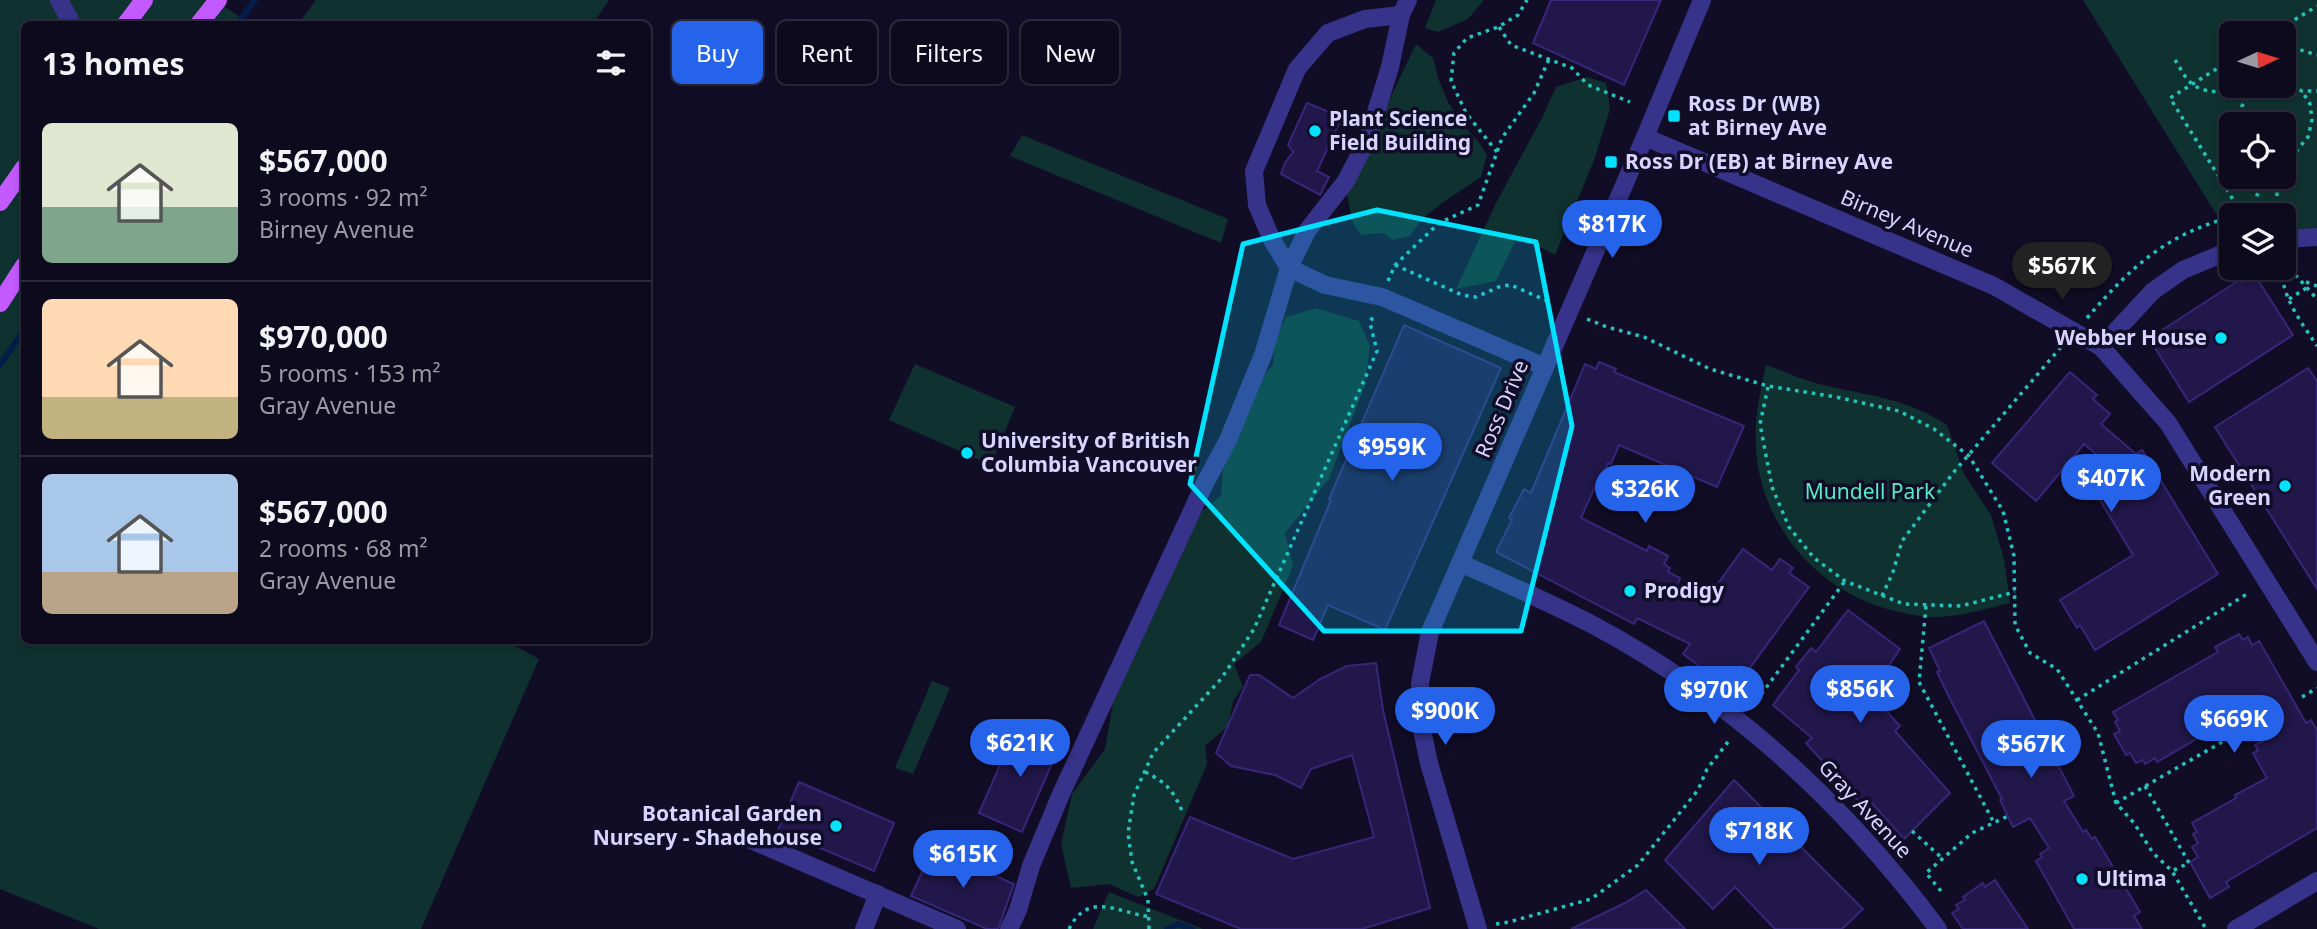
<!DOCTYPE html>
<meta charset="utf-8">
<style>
body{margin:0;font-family:"Noto Sans",sans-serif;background:#1b182a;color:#f1f3f6;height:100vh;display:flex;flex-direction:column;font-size:26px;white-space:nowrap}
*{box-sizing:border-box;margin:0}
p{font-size:23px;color:#9a9aa4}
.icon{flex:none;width:38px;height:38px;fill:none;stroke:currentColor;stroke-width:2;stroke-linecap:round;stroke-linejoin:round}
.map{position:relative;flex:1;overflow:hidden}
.details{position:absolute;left:21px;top:21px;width:630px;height:623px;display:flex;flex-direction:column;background:#0d0a1d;border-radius:10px;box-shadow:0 4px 10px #0003,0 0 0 2px #2d2b3b}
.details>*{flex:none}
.top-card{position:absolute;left:672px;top:21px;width:665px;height:63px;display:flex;gap:14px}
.needle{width:46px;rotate:86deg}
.tools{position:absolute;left:2219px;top:21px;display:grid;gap:14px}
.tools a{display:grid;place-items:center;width:77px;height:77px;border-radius:10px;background:#0d0a1d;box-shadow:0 4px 10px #0003,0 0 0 2px #2d2b3b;font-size:35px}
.price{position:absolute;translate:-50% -60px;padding:0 16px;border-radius:24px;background:#2563eb;color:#fff;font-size:23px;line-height:46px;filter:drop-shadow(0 2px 4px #0008)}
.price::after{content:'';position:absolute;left:50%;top:42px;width:21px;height:16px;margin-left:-10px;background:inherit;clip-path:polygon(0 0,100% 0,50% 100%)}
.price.on{background:#222;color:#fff}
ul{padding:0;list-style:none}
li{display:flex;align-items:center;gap:21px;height:175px;padding:0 21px}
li+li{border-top:2px solid #2d2b3b}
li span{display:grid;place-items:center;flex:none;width:196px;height:140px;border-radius:10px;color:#555}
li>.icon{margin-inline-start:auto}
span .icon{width:84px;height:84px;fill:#fffc;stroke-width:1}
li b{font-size:30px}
h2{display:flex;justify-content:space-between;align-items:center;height:84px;padding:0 21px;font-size:30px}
.tag{padding:0 24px;border-radius:10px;background:#0d0a1d;box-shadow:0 4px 10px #0003,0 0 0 2px #2d2b3b;font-size:24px;line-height:63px}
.tag.on{background:#2563eb;color:#fff}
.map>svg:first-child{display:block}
.green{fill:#0f3231;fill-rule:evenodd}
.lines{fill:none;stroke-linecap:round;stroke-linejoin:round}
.stream{stroke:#051d48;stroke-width:6}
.building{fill:#21174a;stroke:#372679;stroke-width:2}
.path{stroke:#22c4bb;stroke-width:3.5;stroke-dasharray:3.5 5;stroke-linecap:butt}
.minor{stroke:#37338b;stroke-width:18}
.major{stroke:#c35aff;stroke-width:18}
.marked{fill:#00e2fe;fill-opacity:0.2;stroke:#00e2fe;stroke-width:5;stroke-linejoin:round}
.poi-dot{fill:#00e2fe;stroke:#110d27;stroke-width:2.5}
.labels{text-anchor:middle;stroke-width:7;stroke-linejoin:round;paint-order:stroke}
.poi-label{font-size:21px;font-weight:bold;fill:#d8d3ff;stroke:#110d27;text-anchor:start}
.street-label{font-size:21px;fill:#d8d3ff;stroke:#110d27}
.park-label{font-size:21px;fill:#52ecc7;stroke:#110d27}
</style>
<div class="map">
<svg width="2317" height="929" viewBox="0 0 2317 929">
<rect width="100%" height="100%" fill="#110d27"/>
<g class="green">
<polygon points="0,0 215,0 250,24 24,24 24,640 505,640 539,659 421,929 99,929 0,889"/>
<polygon points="316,0 609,0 593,24 298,24"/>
<polygon points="1436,0 1484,0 1468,19 1438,32 1425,28"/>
<path d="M2083,0H2317V228L2284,230V215H2231V238ZM2231,33H2284V86H2231ZM2231,124H2284V177H2231Z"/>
<polygon points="1416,44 1433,58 1438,78 1448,102 1462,124 1478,141 1487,155 1481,177 1442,203 1422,219 1410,236 1393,240 1383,233 1361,235 1353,223 1346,191"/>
<polygon points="1587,77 1606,83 1610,109 1594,160 1555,255 1518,235 1496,281 1456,289 1496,203 1542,118 1556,87"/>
<polygon points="1022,135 1228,219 1221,243 1010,156"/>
<polygon points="1316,308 1359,321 1370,346 1365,385 1329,479 1285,533 1293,566 1261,642 1234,664 1243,687 1233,701 1228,726 1205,746 1207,764 1154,889 1138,897 1109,884 1071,888 1061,844 1072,794 1105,749 1114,698 1175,563 1202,511 1221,496 1224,457 1251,390 1273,365 1274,340 1286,317"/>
<polygon points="915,364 1015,407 991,465 889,420"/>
<path d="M1766,365C1785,372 1803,380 1823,385C1869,396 1906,398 1947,425L1964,474L1991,515L2004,559L2010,603C1986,609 1962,616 1937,617C1923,618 1909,614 1895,611C1820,594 1761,527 1756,449C1754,420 1760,393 1766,365Z"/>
<polygon points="932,681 950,688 913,774 895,768"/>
<polygon points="1109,892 1203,929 1093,929"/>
</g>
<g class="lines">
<g class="stream">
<polyline points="237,24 255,0"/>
<polyline points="0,365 24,330"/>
<polyline points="1167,929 1178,924 1192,929"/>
</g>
</g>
<g class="building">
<polygon points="1551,0 1661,0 1624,85 1533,43"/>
<polygon points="1307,103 1342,117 1317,171 1329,177 1320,195 1281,174 1285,163 1293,152 1288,145"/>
<polygon points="2254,274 2293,335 2189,402 2150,340 2160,334 2159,332 2241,279 2241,282"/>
<polygon points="1404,325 1501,368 1385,630 1328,605 1313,640 1279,625 1331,500 1329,499"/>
<polygon points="1599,362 1616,369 1614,372 1744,426 1717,487 1619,445 1611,464 1608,463 1600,481 1598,480 1581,518 1647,551 1649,546 1668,556 1664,564 1670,568 1668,572 1680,578 1677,586 1703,604 1743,549 1772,570 1780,559 1793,568 1789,573 1809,587 1733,691 1683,654 1690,644 1637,618 1634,624 1496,552 1512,520 1509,518 1524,489 1531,493 1585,364 1596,369"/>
<polygon points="2308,368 2317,381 2317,589 2215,427"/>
<polygon points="2070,372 2097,395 2093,399 2110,414 2101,424 2136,454 2142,450 2218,574 2095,650 2080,625 2077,628 2060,600 2133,555 2092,487 2117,472 2084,444 2036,501 1992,463"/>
<polygon points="1848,610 1900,649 1870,693 1900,726 1895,731 1950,793 1904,839 1869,800 1863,806 1806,743 1812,738 1773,705 1799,670 1796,667 1811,648 1816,652"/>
<polygon points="1984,621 2074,796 2064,801 2083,832 2086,830 2092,839 2095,837 2140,912 2134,916 2142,929 2074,929 2036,861 2042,857 2040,854 2049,848 2030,818 2013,827 2000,800 2002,799 1949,697 1937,672 1940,671 1929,648"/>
<polygon points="2239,634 2243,640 2248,637 2252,645 2259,641 2306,723 2311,720 2317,730 2317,828 2226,882 2229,887 2210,898 2190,862 2198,857 2192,847 2198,843 2193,834 2197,832 2192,823 2236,798 2235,795 2267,778 2253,753 2258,751 2255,745 2263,741 2246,710 2157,762 2155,758 2145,764 2143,760 2136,763 2130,753 2126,755 2114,734 2120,731 2115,722 2118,720 2113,712 2218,652 2215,647"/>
<polygon points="1376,663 1383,710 1430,908 1362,929 1241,929 1156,894 1190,817 1293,859 1374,837 1352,755 1311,769 1301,788 1275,775 1231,766 1216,753 1250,675 1259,675 1293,698 1320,679 1347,666"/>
<polygon points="1017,726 1060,745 1022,832 979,813"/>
<polygon points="1734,780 1863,909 1842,929 1775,929 1735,887 1713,909 1665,860"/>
<polygon points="799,782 894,823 874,871 778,830"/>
<polygon points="933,848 1014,884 998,929 987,929 911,896"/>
<polygon points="1995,880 2007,898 2028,929 1963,929 1952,913 1959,909 1956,905 1965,900 1963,897 1983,883 1985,887"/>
<polygon points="1646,890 1685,929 1571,929 1625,903"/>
</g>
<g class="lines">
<g class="path">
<polyline points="1499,27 1511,45 1572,68 1588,85 1630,102"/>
<polyline points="2273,33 2317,6"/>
<polyline points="2284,45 2317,55"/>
<path d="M2175,60C2180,67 2184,77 2191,83C2205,97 2248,92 2265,86"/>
<polyline points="2231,60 2170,98 2242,214"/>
<polyline points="2284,83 2302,91 2317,91"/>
<polyline points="2242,124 2242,106 2251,91"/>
<polyline points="1497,152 1466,113 1451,81 1454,53 1467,38 1498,27 1518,15 1527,0"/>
<polyline points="2284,153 2297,150"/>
<polyline points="2253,213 2259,187 2267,177"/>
<polyline points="2277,213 2277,188 2296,165 2297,150 2308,137 2312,120 2310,104 2302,91"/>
<polyline points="2236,215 2276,213"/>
<polyline points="2284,262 2317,299"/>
<polyline points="1395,265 1462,295 1476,297 1501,286 1511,285 1552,303"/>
<path d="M2282,268C2281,297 2302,323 2317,346"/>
<polyline points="1388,281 1395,265 1439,223 1478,205 1502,138 1534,93 1549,59"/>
<polyline points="2306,282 2317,286"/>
<polyline points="2289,299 2308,287"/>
<path d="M2087,318C2131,267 2165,235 2231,217"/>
<polyline points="1587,319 1607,327 1644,337 1710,369 1768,386 1836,397 1899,411 1934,429 1969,456 2003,511 2014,556 2015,625 2030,653 2057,669 2098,733 2116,803 2134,823 2153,853 2172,871 2206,929"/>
<polyline points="1768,387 1760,424 1772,487 1789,527 1814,558 1845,581 1904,604 1961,606 2015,592"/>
<polyline points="1882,596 1893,572 1902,541 1953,473 2061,347"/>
<polyline points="1926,606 1919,682 1993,821"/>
<polyline points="2302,697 2317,688"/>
<polyline points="2077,700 2250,592"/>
<polyline points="1751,708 1845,581"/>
<path d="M1145,772C1166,782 1173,790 1182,811"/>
<polyline points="2145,786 2189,863 2172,871"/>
<polyline points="2116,803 2262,719 2266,726"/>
<polyline points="1912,831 1942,858"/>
<polyline points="1941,891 1926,873 1972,833 2008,816"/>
<polyline points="1496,924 1509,922 1591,899 1638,865 1698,790 1707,769 1731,738"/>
<path d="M1069,929C1088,891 1117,912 1150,917"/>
<polyline points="1149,929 1148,900 1132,862 1128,833 1134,795 1153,753 1221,679 1254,629 1377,351 1370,323 1374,314"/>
</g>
<g class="minor">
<polyline points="59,0 72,24"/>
<polyline points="1401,15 1365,19 1328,33 1297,69 1254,171 1257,205 1272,240 1289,268 1325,285 1382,297 1545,367"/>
<polyline points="1645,137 1994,286 2101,347 2168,423 2317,662"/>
<polyline points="2284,239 2317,237"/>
<polyline points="2101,347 2153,291 2183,270 2231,250"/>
<path d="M1460,563C1505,583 1551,603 1595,626C1731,699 1846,805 1938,929"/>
<polyline points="751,840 957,929"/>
<polyline points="864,929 878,894"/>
<polyline points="1009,929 1018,910 1031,866 1061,794 1204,485 1228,440 1263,355 1289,268 1307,231 1346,181 1368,138 1390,67 1401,15 1408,0"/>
<polyline points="1478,929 1429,763 1421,725 1420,683 1430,632 1645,137 1702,0"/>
<polyline points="2236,929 2317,881"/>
</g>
<g class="major">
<polyline points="126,24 144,0"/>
<polyline points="199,24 218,0"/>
<polyline points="0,202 24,168"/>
<polyline points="0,303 24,266"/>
</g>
</g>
<path class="marked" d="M1377,210L1536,242L1572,426L1521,631H1324L1190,484L1243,244Z"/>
<g class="poi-dot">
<rect x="1667" y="109" width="14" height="14" rx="3.5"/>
<circle cx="1315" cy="131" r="7"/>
<rect x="1604" y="155" width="14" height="14" rx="3.5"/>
<circle cx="2221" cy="338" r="7"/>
<circle cx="967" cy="453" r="7"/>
<circle cx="2285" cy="486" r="7"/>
<circle cx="1630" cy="591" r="7"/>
<circle cx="836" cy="826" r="7"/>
<circle cx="2082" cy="879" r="7"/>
</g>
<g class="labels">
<g class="poi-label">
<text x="1688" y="111">Ross Dr (WB)<tspan x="1688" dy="24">at Birney Ave</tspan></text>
<text x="1329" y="126">Plant Science<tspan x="1329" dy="24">Field Building</tspan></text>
<text x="1625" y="169">Ross Dr (EB) at Birney Ave</text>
<text x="2207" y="345" text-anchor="end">Webber House</text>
<text x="981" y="448">University of British<tspan x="981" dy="24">Columbia Vancouver</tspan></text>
<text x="2271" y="481" text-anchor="end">Modern<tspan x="2271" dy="24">Green</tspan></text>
<text x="1644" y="598">Prodigy</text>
<text x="822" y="821" text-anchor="end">Botanical Garden<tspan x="822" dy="24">Nursery - Shadehouse</tspan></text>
<text x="2096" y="886">Ultima</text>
</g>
<g class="street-label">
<text transform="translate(1907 224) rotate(23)" y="7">Birney Avenue</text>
<text transform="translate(1502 409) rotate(-67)" y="7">Ross Drive</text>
<text transform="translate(1865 809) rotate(47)" y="7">Gray Avenue</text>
</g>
<g class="park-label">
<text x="1870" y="499">Mundell Park</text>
</g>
</g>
</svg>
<div class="tools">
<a><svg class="needle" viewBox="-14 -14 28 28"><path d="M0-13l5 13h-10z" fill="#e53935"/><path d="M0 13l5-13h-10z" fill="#9a9aa4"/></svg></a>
<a><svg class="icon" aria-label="locate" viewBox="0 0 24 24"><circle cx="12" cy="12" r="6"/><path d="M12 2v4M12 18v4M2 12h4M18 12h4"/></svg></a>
<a><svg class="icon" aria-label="layers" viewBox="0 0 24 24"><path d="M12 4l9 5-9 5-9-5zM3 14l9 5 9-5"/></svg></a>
</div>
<b class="price" style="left:1612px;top:260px">$817K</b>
<b class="price on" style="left:2062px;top:302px">$567K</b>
<b class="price" style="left:1392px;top:483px">$959K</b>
<b class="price" style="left:2111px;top:514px">$407K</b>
<b class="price" style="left:1645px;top:525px">$326K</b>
<b class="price" style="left:1860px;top:725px">$856K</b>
<b class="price" style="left:1714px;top:726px">$970K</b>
<b class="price" style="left:1445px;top:747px">$900K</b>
<b class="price" style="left:2234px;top:755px">$669K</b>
<b class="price" style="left:1020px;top:779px">$621K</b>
<b class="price" style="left:2031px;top:780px">$567K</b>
<b class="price" style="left:1759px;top:867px">$718K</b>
<b class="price" style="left:963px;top:890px">$615K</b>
<div class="top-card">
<a class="tag on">Buy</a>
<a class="tag">Rent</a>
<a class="tag">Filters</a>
<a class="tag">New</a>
</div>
<section class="details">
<h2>13 homes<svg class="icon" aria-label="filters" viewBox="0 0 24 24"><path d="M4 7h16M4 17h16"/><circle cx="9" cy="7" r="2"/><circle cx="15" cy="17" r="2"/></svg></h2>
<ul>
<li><span style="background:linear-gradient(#dfe7d0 60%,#7fa58c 0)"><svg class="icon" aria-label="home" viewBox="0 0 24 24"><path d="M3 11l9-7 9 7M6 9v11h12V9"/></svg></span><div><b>$567,000</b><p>3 rooms · 92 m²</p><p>Birney Avenue</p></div></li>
<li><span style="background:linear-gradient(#ffd9b3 70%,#c2b280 0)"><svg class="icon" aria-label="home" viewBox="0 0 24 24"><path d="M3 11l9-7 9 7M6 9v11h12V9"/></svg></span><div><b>$970,000</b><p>5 rooms · 153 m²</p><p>Gray Avenue</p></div></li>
<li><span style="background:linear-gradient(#a9c7e8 70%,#b9a48a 0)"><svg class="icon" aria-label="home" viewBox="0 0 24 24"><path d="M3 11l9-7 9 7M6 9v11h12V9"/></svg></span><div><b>$567,000</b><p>2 rooms · 68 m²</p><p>Gray Avenue</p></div></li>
</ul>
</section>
</div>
